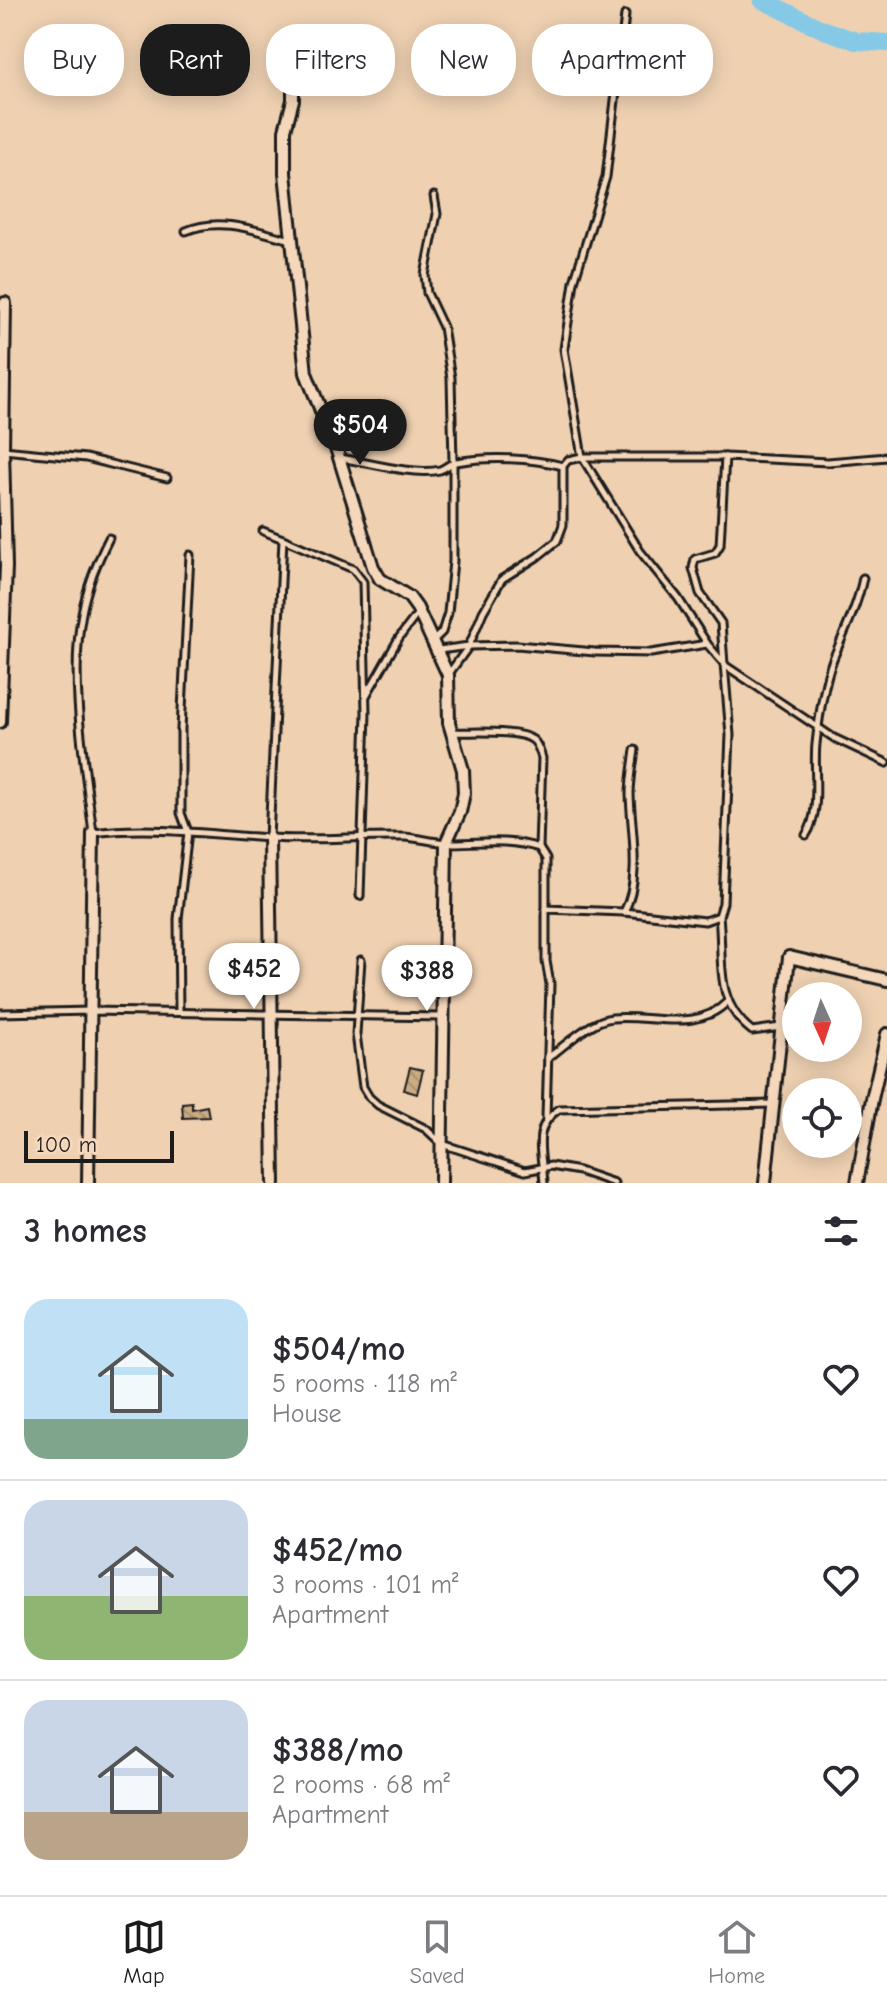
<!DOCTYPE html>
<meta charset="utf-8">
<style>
body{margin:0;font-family:"Comic Neue",sans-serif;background:#f7f7f7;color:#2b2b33;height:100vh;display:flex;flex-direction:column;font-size:30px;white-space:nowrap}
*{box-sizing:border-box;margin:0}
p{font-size:26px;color:#7c7c81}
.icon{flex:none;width:44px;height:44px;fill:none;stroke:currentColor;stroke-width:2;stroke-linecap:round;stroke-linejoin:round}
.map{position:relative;height:1183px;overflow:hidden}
.details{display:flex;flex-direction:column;background:#fff;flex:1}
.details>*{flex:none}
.guide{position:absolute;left:24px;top:24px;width:840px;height:72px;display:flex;gap:16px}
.needle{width:52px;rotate:177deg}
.controls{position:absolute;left:782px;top:982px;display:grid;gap:16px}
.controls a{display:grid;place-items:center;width:80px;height:80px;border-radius:50%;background:#fff;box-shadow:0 4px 20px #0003;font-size:40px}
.scale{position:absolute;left:24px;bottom:20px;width:150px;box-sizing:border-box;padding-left:8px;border:4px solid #1c1c1c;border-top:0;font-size:22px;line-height:28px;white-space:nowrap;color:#1c1c1c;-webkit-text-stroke:6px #f5d7bb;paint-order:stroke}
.price{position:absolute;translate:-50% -68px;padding:0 18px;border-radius:28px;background:#fff;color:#222;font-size:26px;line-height:52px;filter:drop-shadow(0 2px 4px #0008)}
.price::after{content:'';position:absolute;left:50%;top:48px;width:24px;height:18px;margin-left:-12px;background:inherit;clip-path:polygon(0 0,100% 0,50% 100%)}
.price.current{background:#1c1c1c;color:#fff}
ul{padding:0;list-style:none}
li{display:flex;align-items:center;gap:24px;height:200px;padding:0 24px}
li+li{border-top:2px solid #e1e1e2}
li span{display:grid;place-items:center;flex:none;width:224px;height:160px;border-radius:24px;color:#555}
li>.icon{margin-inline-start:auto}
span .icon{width:96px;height:96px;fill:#fffc;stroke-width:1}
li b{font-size:34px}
h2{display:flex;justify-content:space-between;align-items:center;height:96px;padding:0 24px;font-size:34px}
.tag{padding:0 28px;border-radius:32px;background:#fff;box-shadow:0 4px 20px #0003;font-size:28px;line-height:72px}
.tag.current{background:#1c1c1c;color:#fff}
.dock{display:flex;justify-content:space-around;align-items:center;height:112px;border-top:2px solid #e1e1e2;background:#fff;font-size:22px;color:#7c7c81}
.dock a{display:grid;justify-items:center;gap:4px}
.dock .current{color:#1c1c1c}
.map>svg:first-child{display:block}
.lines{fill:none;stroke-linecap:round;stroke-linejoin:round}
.river{stroke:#86c9e7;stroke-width:18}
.building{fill:url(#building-back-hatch);stroke:#1c1c1c;stroke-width:2}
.service-casing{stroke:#1c1c1c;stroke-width:11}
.minor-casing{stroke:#1c1c1c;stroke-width:16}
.service{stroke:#f5d7bb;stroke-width:5}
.minor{stroke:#f5d7bb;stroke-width:10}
</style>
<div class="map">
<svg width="887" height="1183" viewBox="0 0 887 1183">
<defs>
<pattern id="building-back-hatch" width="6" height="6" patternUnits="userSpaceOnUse" patternTransform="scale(2)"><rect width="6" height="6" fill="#caac83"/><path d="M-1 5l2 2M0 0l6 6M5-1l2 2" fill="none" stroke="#ad9371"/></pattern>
</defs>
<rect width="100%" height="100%" fill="#efd1b2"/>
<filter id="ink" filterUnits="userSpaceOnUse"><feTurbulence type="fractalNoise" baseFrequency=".0125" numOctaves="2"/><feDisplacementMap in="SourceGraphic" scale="16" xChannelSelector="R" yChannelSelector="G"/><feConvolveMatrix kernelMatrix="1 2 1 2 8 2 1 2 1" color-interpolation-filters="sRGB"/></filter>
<g filter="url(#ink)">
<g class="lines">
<polyline class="river" points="762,0 824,30 856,41 887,43"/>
</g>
<g class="building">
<polygon points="410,1067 423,1070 417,1094 404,1090"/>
<polygon points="192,1102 192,1109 207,1106 209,1117 183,1118 182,1103"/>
</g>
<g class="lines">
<defs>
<g id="service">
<polyline points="625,15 606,177 574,282 564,349 582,457 640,551 678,598 708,645 726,666 834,738 887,763"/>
<polyline points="434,196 437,214 425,275 427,293 443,327 451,378 453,462 453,561 448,613 442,632 434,640"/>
<path d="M186,231C220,216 257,231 291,240"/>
<polyline points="3,450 86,458 167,478"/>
<path d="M340,458C367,462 414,476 440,470C446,468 450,463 456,462C490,456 530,458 563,466"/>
<polyline points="263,531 283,539"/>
<path d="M109,538C97,562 87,586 82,613C69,679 85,766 93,833C152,825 211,835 270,838C315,841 360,836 405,837C419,838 433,842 448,843C478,843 509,838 539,848L546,859V961L550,984L546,1117"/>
<polyline points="439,650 469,646 517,645 595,652 651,653 707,644"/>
<polyline points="448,675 469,646 483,612 502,579 537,557 557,541 563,525 563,466 568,460 582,457 725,457"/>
<polyline points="366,696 399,638 418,613"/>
<path d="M453,732C472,733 519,729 533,740C538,744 540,752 542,758L539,848"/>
<path d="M806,835C822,811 813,773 816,744C819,716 823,686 833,659C844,633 857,607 863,578"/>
<polyline points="269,838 283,539 353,569 363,582 366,713 360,896"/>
<path d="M546,909L624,912C642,878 631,831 630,794C630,780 633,765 635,750"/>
<polyline points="624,912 705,921 719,916 723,903 730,735 724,664 721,623 700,593 693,568 695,559 715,553 720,545 725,457 828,462 887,457"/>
<path d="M719,916C724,960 713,1001 752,1031L781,1027"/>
<polyline points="361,960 356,1034 363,1087 369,1097 378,1105 426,1129 442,1144 525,1171 551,1166 579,1171 614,1183"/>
<polyline points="179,1012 178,919 188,832 181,813 181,729 190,555"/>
<polyline points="0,1013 91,1011 442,1017"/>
<path d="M548,1058C566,1045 589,1021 612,1018C650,1014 697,1033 727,1002"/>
<path d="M544,1183C542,1152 531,1127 559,1109L772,1104"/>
</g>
<g id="minor">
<polyline points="293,56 293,100 285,130 285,173 306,373 337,451 373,567 380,579 409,597 417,608 448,675 449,723 463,770 464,793 460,812 446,843 441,1183"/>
<polyline points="0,722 6,566 3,450 5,303"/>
<polyline points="269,838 274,1183"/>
<polyline points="88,1183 93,833"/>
<polyline points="765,1183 789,957 887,980"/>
<polyline points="857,1183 872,1099 887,1034"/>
</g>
</defs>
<use href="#service" class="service-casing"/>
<use href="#minor" class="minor-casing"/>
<use href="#service" class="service"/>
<use href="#minor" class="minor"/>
</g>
</g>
</svg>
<div class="controls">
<a><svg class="needle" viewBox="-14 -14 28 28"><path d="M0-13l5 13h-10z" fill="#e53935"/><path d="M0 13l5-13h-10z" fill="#7c7c81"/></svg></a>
<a><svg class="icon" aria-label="locate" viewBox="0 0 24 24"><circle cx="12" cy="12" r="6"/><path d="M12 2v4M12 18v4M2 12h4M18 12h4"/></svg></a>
</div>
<div class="scale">100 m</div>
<b class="price current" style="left:360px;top:467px">$504</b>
<b class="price" style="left:254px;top:1011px">$452</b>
<b class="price" style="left:427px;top:1013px">$388</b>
<div class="guide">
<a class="tag">Buy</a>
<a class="tag current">Rent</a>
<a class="tag">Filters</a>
<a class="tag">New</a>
<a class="tag">Apartment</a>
</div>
</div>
<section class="details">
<h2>3 homes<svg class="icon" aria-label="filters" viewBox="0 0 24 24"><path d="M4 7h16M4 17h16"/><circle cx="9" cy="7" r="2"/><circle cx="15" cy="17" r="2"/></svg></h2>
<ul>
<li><span style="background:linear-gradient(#bfe0f5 75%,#7fa58c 0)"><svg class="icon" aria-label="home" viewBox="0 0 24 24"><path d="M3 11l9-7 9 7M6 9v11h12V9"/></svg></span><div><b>$504/mo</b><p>5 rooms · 118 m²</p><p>House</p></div><svg class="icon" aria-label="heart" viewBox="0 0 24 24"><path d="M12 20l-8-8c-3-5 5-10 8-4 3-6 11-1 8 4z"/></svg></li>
<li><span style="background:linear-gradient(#c9d6e8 60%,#8fb573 0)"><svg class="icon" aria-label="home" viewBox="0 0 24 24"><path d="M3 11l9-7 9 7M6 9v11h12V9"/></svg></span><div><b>$452/mo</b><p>3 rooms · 101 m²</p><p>Apartment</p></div><svg class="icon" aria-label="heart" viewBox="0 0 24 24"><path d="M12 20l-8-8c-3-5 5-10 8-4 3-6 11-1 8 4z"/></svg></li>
<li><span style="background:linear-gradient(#c9d6e8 70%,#b9a48a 0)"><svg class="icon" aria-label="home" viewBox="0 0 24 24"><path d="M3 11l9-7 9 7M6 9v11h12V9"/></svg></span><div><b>$388/mo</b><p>2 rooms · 68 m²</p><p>Apartment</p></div><svg class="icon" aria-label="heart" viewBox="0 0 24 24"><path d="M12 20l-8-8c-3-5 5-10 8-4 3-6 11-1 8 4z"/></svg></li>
</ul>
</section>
<nav class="dock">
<a class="current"><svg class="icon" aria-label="map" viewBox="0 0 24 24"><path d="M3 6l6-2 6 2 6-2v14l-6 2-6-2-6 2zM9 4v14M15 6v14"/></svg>Map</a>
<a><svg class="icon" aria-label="saved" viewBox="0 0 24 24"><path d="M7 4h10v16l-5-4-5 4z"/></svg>Saved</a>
<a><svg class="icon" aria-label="home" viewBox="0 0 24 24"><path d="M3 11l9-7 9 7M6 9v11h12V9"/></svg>Home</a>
</nav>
